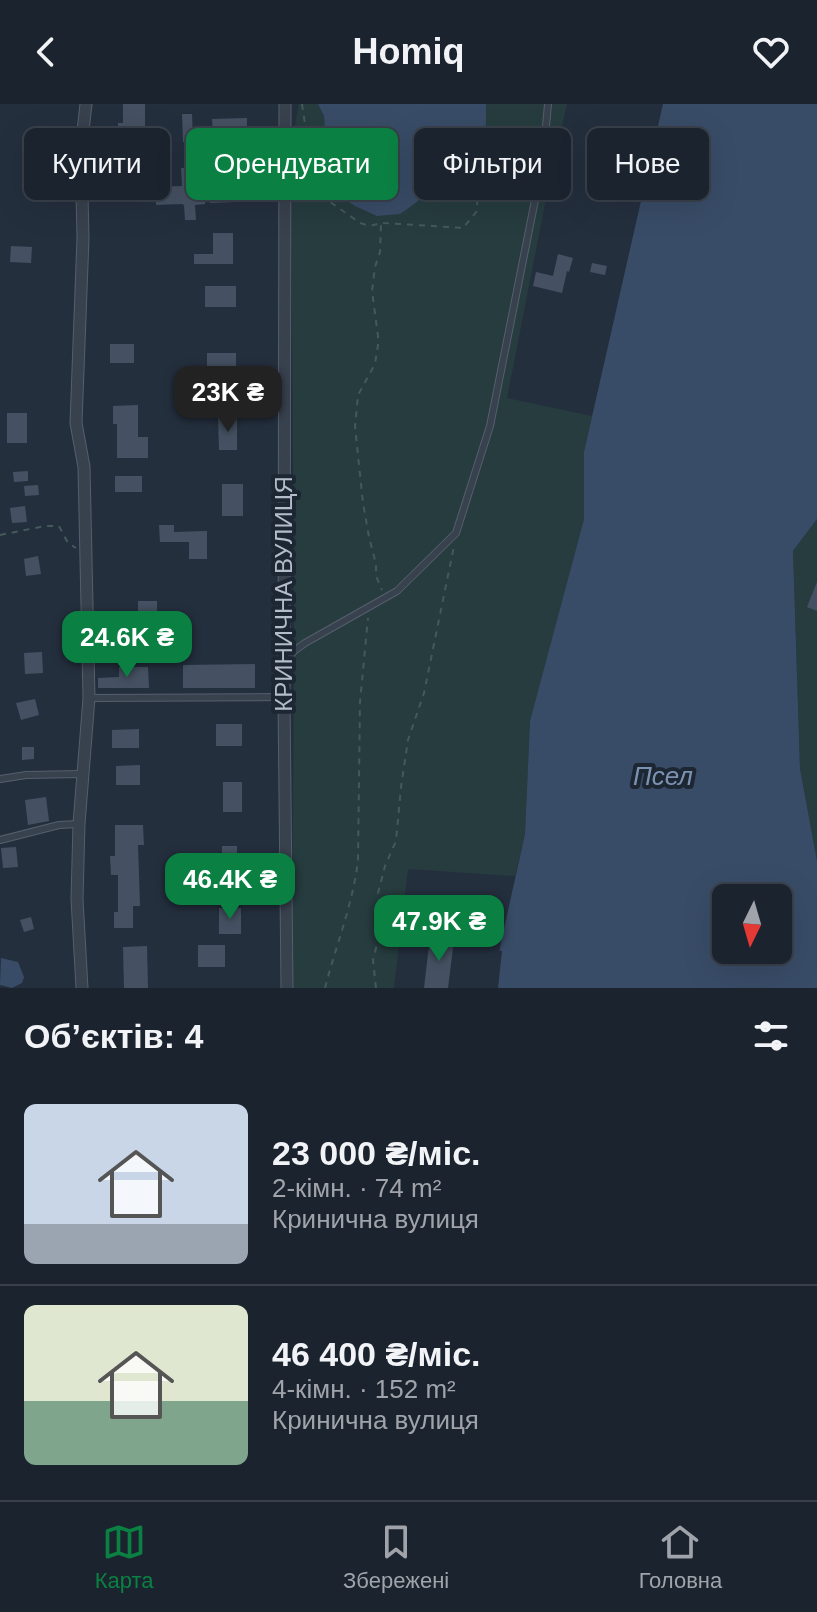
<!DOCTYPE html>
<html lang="uk">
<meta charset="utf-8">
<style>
body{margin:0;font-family:Arial,sans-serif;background:#282f3a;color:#f1f3f6;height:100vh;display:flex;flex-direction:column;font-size:30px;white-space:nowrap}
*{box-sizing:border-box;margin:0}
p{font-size:26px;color:#a0a4aa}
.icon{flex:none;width:44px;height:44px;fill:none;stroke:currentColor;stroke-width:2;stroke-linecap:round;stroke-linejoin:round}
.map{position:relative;height:884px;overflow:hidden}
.drawer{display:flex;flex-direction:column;background:#1b232e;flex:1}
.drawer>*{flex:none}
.guide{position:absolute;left:24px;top:24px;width:770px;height:72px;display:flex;gap:16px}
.needle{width:52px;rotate:185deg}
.controls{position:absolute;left:712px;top:780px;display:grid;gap:16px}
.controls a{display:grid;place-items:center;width:80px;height:80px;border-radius:12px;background:#1b232e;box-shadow:0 8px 32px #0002,0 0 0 2px #39404a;font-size:40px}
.price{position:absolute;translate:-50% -68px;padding:0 18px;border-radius:16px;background:#0b8043;color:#fff;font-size:26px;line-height:52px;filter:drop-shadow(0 2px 4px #0008)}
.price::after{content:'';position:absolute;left:50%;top:48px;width:24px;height:18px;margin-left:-12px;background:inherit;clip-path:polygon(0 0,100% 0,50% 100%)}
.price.current{background:#222;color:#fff}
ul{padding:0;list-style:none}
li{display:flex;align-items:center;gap:24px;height:200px;padding:0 24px}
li+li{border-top:2px solid #39404a}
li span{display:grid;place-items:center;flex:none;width:224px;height:160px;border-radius:12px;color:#555}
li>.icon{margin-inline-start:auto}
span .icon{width:96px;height:96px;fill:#fffc;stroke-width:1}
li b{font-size:34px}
h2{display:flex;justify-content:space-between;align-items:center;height:96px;padding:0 24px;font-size:34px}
.pill{padding:0 28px;border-radius:12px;background:#1b232e;box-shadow:0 8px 32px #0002,0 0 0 2px #39404a;font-size:28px;line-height:72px}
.pill.current{background:#0b8043;color:#fff}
header{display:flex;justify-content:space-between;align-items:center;height:104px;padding:0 24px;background:#1b232e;font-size:36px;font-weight:700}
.tab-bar{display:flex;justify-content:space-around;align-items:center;height:112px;border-top:2px solid #39404a;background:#1b232e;font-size:22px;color:#a0a4aa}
.tab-bar a{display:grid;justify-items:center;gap:4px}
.tab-bar .current{color:#0b8043}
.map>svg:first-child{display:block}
.green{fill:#263c3f}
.water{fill:#394c67;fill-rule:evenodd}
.pier{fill:#242f3e}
.building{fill:#455162}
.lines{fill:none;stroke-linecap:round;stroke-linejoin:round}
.service-casing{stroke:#565f6c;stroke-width:8}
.minor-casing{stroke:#565f6c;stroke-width:13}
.path{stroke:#44595c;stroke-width:2;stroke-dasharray:6 6;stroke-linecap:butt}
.service{stroke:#38414e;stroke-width:6}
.minor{stroke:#38414e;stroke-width:11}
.labels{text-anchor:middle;stroke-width:8;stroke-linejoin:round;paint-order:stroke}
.street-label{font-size:24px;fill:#b4bcc9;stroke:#1d2633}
.water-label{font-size:26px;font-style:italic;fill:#7c92b1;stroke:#1d2633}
</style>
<header><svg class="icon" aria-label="back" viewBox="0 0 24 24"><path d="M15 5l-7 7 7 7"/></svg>Homiq<svg class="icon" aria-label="heart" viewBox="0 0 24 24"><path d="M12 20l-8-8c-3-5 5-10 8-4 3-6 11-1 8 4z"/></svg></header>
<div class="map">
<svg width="817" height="884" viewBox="0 0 817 884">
<rect width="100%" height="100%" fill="#242f3e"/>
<g class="green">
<polygon points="299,0 318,0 324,12 326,60 417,98 426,87 444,83 457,72 475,66 486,20 486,0 567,0 551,70 507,294 592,312 584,348 584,415 530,617 525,730 515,772 408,765 394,884 292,884 294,538 291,42"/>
<polygon points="817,415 817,757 800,665 793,447"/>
</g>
<g class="water">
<polygon points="318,0 486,0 486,20 475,66 457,72 444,83 426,87 417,98 400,110 377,112 355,102 328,84 324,12"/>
<path d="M663,0H817V415L793,447L800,665L817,757V884H494L501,838L525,730L530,617L584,415V348ZM726,794H778V846H726Z"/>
<polygon points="1,854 18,858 24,873 22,879 12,884 0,881"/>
</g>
<polygon class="pier" points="496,846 502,847 498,884 490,884"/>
<g class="building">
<polygon points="123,0 145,0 145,47 168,48 168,63 147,63 147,83 182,82 181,64 191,64 192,93 205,92 205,100 195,101 196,116 185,116 184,101 182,100 156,101 156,94 115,94 115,65 112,65 112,49 118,49 118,19 123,19"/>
<polygon points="182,10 192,10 193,38 183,38"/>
<polygon points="247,14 247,24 245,24 245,36 216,36 216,31 213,31 212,15"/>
<polygon points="237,75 237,98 210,99 209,76"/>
<polygon points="213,129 233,129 233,160 194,160 194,150 213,150"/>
<polygon points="11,142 32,143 31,159 10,158"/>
<polygon points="558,150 573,154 569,168 567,167 562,189 533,182 536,168 553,172"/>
<polygon points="592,159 607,162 605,171 590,168"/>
<rect x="205" y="182" width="31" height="21"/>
<rect x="110" y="240" width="24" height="19"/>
<rect x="207" y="249" width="29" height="40"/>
<polygon points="138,301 138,333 148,333 148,354 117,354 117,320 113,320 113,302"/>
<rect x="7" y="309" width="20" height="30"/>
<polygon points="218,314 237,314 237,346 219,346"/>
<polygon points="28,367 28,377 14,378 13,368"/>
<rect x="115" y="372" width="27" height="16"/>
<rect x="222" y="380" width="21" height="32"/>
<polygon points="38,381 39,391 25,392 24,382"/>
<polygon points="25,402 27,418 12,419 10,404"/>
<polygon points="159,421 174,421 174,428 207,427 207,455 189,455 189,438 160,438"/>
<polygon points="38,452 41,470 26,472 24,455"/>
<polygon points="817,478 817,507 807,503"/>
<rect x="138" y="497" width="19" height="28"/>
<polygon points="42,548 43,569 25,570 24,549"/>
<polygon points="255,560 255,584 183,584 183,561"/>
<polygon points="119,563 148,563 149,584 98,584 98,574 119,573"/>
<polygon points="35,595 39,611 21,616 16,599"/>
<rect x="216" y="620" width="26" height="22"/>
<polygon points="139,625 139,644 112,644 112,626"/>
<polygon points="22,643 34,643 34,655 22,656"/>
<polygon points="140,661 140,681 116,681 116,662"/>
<rect x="223" y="678" width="19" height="30"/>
<polygon points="46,693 49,717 28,721 25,696"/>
<polygon points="115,721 143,721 144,741 138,741 140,802 133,802 133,824 114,824 114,808 118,808 118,771 111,771 110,752 115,752"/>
<rect x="222" y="742" width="15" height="29"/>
<polygon points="16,743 18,763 3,764 1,744"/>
<rect x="219" y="804" width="22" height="26"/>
<polygon points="31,813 34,825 24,828 20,816"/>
<polygon points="430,833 454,836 448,884 424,884"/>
<rect x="198" y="841" width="27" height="22"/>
<polygon points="147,842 148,884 124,884 123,843"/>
</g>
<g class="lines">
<defs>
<g id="service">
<polyline points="285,558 294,547 305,539 397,487 456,429 490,322 543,56 548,0"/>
<polyline points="89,594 284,593"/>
<polyline points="0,675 26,671 82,670"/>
<polyline points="0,736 59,721 79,720"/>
</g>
<g id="minor">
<polyline points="285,0 284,593 287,884"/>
<polyline points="82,884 77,795 79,720 89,594 84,363 76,319 83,134 81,45 86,0"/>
</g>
</defs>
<use href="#service" class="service-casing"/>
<use href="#minor" class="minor-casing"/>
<g class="path">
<polyline points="302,0 308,40 310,77 316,88 360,119 370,122 381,119 380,148 375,163 372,187 378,232 378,241 375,260 358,291 355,323 363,399 369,433 376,460 376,472 382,486"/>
<path d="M383,119L463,124L477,107L478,75L487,63L497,57C516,63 522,79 526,97"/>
<polyline points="0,431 45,422 59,422 68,439 76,444"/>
<path d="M325,884C336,841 353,800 358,756L360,598L368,514"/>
<polyline points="376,884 373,856 382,820 378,789 385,762 396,737 401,683 408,636 424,589 454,442"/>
</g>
<use href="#service" class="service"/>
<use href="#minor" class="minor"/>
</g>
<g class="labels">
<g class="street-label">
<text transform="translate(284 490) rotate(-90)" y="8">КРИНИЧНА ВУЛИЦЯ</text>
</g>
<g class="water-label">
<text x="663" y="681">Псел</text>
</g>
</g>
</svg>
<div class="controls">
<a><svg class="needle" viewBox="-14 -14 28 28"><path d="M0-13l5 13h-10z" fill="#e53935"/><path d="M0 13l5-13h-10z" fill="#a0a4aa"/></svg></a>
</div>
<b class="price current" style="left:228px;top:330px">23K ₴</b>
<b class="price" style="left:127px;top:575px">24.6K ₴</b>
<b class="price" style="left:230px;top:817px">46.4K ₴</b>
<b class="price" style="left:439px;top:859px">47.9K ₴</b>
<div class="guide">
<a class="pill">Купити</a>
<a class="pill current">Орендувати</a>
<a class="pill">Фільтри</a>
<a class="pill">Нове</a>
</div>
</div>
<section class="drawer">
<h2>Об’єктів: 4<svg class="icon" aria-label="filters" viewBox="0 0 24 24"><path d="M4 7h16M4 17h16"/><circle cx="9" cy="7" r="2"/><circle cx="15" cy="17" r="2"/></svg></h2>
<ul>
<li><span style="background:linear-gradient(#c9d6e8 75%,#9aa5b1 0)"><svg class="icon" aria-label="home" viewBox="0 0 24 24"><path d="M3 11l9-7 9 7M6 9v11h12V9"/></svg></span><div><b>23 000 ₴/міс.</b><p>2-кімн. · 74 m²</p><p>Кринична вулиця</p></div></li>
<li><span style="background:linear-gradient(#dfe7d0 60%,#7fa58c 0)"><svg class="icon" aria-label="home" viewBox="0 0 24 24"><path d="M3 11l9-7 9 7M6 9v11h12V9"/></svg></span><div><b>46 400 ₴/міс.</b><p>4-кімн. · 152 m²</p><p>Кринична вулиця</p></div></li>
</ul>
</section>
<nav class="tab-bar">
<a class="current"><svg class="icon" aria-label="map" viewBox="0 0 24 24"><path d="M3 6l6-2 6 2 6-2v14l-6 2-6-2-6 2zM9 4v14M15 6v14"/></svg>Карта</a>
<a><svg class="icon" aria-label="saved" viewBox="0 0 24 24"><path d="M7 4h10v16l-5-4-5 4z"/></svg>Збережені</a>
<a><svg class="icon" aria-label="home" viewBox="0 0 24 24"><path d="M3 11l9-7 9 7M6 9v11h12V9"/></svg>Головна</a>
</nav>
